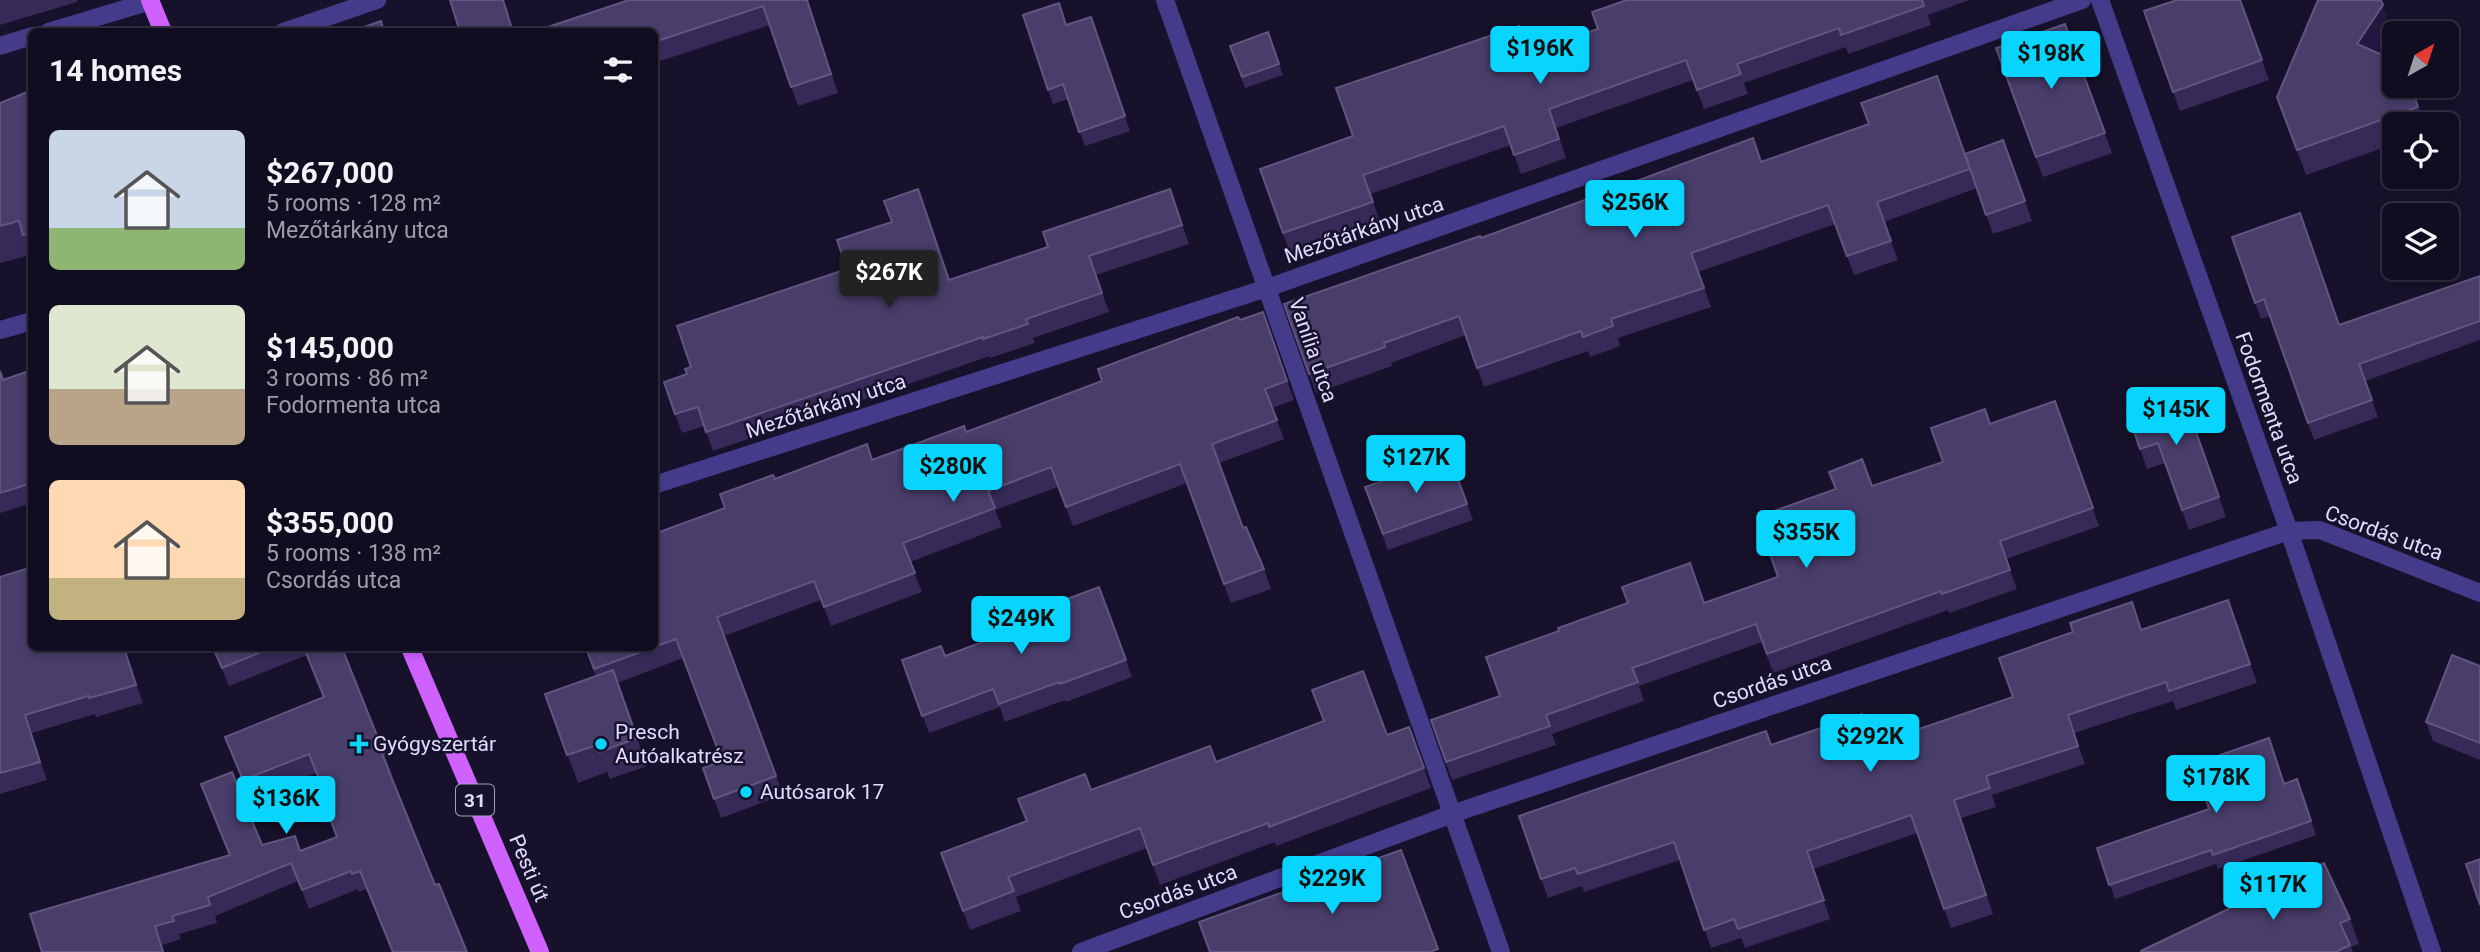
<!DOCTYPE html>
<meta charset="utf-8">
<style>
body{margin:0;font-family:Roboto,sans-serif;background:#1a1629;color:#f1f3f6;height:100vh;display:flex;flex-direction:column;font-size:26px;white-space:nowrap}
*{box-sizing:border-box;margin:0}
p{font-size:23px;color:#9c9ca5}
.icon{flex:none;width:38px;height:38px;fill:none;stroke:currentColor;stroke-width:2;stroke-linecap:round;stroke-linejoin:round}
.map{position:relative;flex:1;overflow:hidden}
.side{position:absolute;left:28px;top:28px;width:630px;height:623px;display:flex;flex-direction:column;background:#110d20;border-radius:10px;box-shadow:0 4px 10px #0003,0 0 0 2px #302d3e}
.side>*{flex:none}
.needle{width:46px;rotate:39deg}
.controls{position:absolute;left:2382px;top:21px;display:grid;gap:14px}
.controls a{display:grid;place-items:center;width:77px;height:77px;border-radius:10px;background:#110d20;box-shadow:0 4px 10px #0003,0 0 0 2px #302d3e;font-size:35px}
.price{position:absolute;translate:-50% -60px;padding:0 16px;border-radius:7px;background:#07d5ff;color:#111;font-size:23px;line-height:46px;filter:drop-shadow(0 2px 4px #0008)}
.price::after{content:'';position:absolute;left:50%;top:42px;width:21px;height:16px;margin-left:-10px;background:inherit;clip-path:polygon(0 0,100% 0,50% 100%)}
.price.on{background:#222;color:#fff}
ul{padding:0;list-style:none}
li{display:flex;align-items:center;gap:21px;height:175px;padding:0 21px}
li span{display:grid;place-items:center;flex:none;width:196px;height:140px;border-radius:10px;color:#555}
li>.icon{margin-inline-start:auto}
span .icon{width:84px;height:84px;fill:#fffc;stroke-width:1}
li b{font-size:30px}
h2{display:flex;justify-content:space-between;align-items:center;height:84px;padding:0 21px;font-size:30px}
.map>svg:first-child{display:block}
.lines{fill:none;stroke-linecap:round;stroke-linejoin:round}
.street{stroke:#443c8a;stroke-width:18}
.primary{stroke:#cf62ff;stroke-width:18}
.wall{fill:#372a59}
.shaded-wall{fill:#22183f}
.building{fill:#493d6a;stroke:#615682;stroke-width:2}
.poi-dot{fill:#07d5ff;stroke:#17112b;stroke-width:2.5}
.labels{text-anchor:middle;stroke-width:5;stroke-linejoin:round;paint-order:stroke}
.shield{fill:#17112b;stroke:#a49ebf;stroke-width:2}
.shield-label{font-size:19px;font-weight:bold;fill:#e1dbff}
.street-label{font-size:21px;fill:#e1dbff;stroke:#17112b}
.poi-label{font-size:21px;fill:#e1dbff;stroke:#17112b;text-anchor:start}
</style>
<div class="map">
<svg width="2480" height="952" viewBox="0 0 2480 952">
<rect width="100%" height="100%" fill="#17112b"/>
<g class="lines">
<g class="street">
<polyline points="1165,0 1501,952"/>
<polyline points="2100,0 2289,531 2432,952"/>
<polyline points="48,32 151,1"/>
<polyline points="283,32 377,0"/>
<polyline points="0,46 32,36"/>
<polyline points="0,330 32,321"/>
<polyline points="654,485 1267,288 2082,0"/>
<polyline points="1081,952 1452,814 2289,531 2320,530 2480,593"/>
</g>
<g class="primary">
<polyline points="150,0 163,32"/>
<polyline points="410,648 540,952"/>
</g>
</g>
<g class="wall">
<polygon points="0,0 77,0 77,2 0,25"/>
<polygon points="629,0 807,0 838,93 798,106 770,25 654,63 654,32"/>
<polygon points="1627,0 1969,0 1928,15 1931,25 1848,54 1846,47 1744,83 1748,94 1704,109 1693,80 1556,128 1566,158 1521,174 1511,145 1370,194 1380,221 1290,253 1260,169 1353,136 1529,53 1598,29"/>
<polygon points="2240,0 2269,80 2180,111 2144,11"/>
<polygon points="1091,17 1130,131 1085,146 1068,99 1053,104 1048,90 1067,25"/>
<polygon points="2065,24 2112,153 2043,177 1996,48"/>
<polygon points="2392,30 2377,52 2411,86 2425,124 2394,124 2394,144 2306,175 2277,97"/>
<polygon points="1268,32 1283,75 1245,88 1230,46"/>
<polygon points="1937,76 1977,188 1884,222 1898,260 1854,275 1835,224 1698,272 1711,307 1618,338 1620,346 1590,357 1588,351 1484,387 1466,335 1391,363 1392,366 1316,393 1284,304 1481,238 1761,162 1869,124"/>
<polygon points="32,90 32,258 30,255 0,263 0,103"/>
<polygon points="2003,140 2032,221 1993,234 1965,154"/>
<polygon points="1170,189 1189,244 1096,275 1109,312 1033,338 1035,343 990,358 990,356 713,451 704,426 682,433 675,414 949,280 1048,247"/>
<polygon points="2232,237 2340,325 2480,276 2480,340 2365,381 2378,417 2314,440 2270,316 2261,319"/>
<polygon points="1263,312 1294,400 1272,408 1284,439 1219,463 1243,528 1264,569 1271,589 1231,603 1187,483 1073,526 1058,487 995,510 1002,527 910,562 922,592 831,626 821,600 724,636 783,795 721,818 703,768 722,761 683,658 617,683 647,766 610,779 607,772 578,783 545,694 596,676 586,648 654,648 654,534 725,508 775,479 872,460 966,432 1102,381 1240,320"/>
<polygon points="0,369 4,379 32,370 32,503 0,513"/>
<polygon points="2182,392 2226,517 2189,530 2165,463 2147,469 2127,411"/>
<polygon points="2055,401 2099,526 2006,559 2017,589 1949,613 1948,610 1773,673 1762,642 1639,686 1644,701 1552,734 1556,745 1452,780 1431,720 1500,696 1704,603 1778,577 1872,486 1943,462 1990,424"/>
<polygon points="1450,457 1473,520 1388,550 1365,487"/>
<polygon points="0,577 32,648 125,648 143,703 96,717 95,714 32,733 47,780 0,794"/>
<polygon points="1099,587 1132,677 1066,702 1065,700 1005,722 1000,707 929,733 902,660 945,656 1036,622"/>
<polygon points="2228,600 2257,683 2176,710 2173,701 2074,733 2085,764 1992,795 1996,807 1961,818 1993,914 1951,928 1917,833 1813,869 1830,919 1745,948 1741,938 1711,948 1680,860 1584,892 1582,886 1548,898 1519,816 1771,745 1873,745 2013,697 2141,629"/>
<polygon points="213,648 342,648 384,753 391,772 390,772 435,885 467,952 392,952 366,889 359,892 358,889 309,909 298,881 215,916 217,923 179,934 181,939 162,945 164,952 42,952 229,855 201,784 262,845 301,851 336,837 329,816 332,814 316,773 250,799 225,737 323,697 307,655 229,686"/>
<polygon points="2480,666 2480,760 2433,741 2426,722"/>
<polygon points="1409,727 1431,788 1276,846 1275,842 1160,885 1147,848 1016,897 1021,911 970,930 941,853 1027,821 1091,790 1216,762 1387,735"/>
<polygon points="2297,779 2316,835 2218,869 2216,864 2115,899 2097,848"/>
<polygon points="2350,919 2359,944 2351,947 2353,952 2141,952"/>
</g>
<g class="shaded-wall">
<polygon points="2381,0 2392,30 2366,69 2357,44"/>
<polygon points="124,648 125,648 143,703 136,685"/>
<polygon points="25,715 32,733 47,780 40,762"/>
</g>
<g class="building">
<polygon points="450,0 503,0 513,32 460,32"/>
<polygon points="629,0 807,0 831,74 791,87 763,6 654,42 654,32 546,32 545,28"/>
<polygon points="1627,0 1922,0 1924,6 1841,35 1839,28 1737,64 1741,74 1697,90 1686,60 1549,109 1559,139 1514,155 1504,126 1363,175 1373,202 1283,233 1260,169 1353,136 1336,88 1519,26 1529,53 1598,29 1592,12"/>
<polygon points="2177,0 2240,0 2262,60 2173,92 2144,11"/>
<polygon points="2318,0 2381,0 2383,5 2357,44 2394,60 2394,86 2411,86 2418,107 2297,150 2277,97"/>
<polygon points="1059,3 1066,25 1091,17 1125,116 1079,132 1063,84 1048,90 1023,15"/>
<polygon points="381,21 384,32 350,32"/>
<polygon points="2065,24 2105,133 2036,157 1996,48"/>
<polygon points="1268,32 1279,64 1242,77 1230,46"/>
<polygon points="1937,76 1970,169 1877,202 1891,241 1847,256 1828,205 1691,253 1704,288 1611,319 1613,326 1583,337 1581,331 1477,368 1459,316 1384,343 1385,347 1309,374 1284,304 1480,236 1481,238 1753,138 1761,162 1869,124 1861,103"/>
<polygon points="32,90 32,232 23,235 19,221 0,226 0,103"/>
<polygon points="2003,140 2025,201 1986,215 1965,154"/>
<polygon points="918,189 949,280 1048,247 1043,232 1170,189 1182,225 1089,256 1102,293 1026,319 1028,324 983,339 983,337 706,432 698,407 675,414 664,382 687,374 685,369 691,367 677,326 847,269 837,240 892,222 884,201"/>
<polygon points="2300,213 2339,325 2480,276 2480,321 2359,364 2372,400 2308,423 2264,299 2255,303 2232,237"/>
<polygon points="1263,312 1287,381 1265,389 1277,420 1212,444 1243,528 1246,527 1264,569 1224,584 1180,464 1066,507 1051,467 988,491 995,508 903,543 915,573 824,607 814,581 717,617 776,776 714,799 703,768 722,761 676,639 654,647 654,534 725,508 720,494 773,475 775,479 867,444 872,460 964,426 966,432 1102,381 1098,369 1238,317 1240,320"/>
<polygon points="32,370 32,483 0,493 0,371 3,380"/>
<polygon points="2182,392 2219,497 2182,510 2158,443 2140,449 2127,411"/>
<polygon points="2055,401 2093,508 2000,541 2010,570 1942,594 1941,591 1767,654 1756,624 1632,668 1638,682 1546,715 1550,726 1446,762 1431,720 1500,696 1486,657 1559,631 1558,628 1628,603 1622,587 1690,563 1704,603 1778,577 1757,517 1836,489 1829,472 1860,460 1862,459 1872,486 1943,462 1931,428 1985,409 1990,424"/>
<polygon points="1450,457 1467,504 1383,534 1365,487"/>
<polygon points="32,567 32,648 124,648 136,685 89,698 88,696 25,715 40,762 0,773 0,577"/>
<polygon points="1099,587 1126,660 1060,684 1059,682 999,704 993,689 922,716 902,660 941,646 945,656 1036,622 1032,612"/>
<polygon points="2228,600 2250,664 2169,691 2166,682 2068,715 2078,746 1986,776 1990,788 1954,800 1986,895 1944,909 1911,815 1807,851 1824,900 1738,929 1734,919 1704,930 1674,842 1578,874 1575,868 1541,879 1519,816 1766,731 1771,745 1862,714 1872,745 2013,697 1999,658 2073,632 2070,623 2132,602 2141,630"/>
<polygon points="213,648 271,648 222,668"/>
<polygon points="304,648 342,648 384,753 382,754 435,885 439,884 467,952 393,952 360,871 352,874 351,871 302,890 291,863 208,897 210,905 172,916 174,921 155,926 163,952 42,952 30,914 230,855 201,784 232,772 262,845 295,836 300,851 337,837 329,816 333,814 309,754 243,780 225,737 324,697"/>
<polygon points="586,648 652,648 594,669"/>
<polygon points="2452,655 2480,666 2480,743 2426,722"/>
<polygon points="613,670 637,738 600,752 597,745 567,755 545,694"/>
<polygon points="1363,671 1387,735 1409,727 1424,768 1269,827 1268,823 1153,865 1140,828 1008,877 1014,891 963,911 941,853 1027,821 1018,799 1085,774 1091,790 1210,746 1216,762 1324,721 1312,690"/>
<polygon points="2269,738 2284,784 2297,779 2311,821 2213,855 2211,850 2109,885 2097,848 2209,809 2194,764"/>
<polygon points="1401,850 1438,949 1430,952 1210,952 1199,922"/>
<polygon points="2480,859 2480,905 2466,864"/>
<polygon points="2324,863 2350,919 2340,923 2350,945 2336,952 2141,952 2141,951"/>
</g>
<g class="poi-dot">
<path d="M355.5 733.5h7v7h7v7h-7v7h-7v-7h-7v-7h7z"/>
<circle cx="601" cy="744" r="7"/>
<circle cx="746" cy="792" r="7"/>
</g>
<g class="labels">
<rect class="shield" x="456" y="784.5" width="38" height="31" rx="5"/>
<g class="shield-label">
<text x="475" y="807">31</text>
</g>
<g class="street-label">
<text transform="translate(1364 230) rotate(-19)" y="7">Mezőtárkány utca</text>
<text transform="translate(1313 350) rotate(71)" y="7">Vanília utca</text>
<text transform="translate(826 406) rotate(-18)" y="7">Mezőtárkány utca</text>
<text transform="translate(2269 408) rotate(70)" y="7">Fodormenta utca</text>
<text transform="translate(2384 533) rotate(20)" y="7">Csordás utca</text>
<text transform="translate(1772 682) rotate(-19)" y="7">Csordás utca</text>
<text transform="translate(529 868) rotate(67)" y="7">Pesti út</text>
<text transform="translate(1178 892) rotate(-20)" y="7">Csordás utca</text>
</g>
<g class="poi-label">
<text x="615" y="739">Presch<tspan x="615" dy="24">Autóalkatrész</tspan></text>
<text x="373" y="751">Gyógyszertár</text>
<text x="760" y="799">Autósarok 17</text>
</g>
</g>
</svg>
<div class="controls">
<a><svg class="needle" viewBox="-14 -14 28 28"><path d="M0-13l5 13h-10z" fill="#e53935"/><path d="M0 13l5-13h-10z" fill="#9c9ca5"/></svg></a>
<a><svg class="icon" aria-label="locate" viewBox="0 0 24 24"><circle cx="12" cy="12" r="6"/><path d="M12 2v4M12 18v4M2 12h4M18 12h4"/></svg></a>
<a><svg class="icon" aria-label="layers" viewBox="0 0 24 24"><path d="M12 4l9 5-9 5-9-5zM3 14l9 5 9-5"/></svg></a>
</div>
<b class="price" style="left:1540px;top:86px">$196K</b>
<b class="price" style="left:2051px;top:91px">$198K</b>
<b class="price" style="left:1635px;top:240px">$256K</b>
<b class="price on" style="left:889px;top:310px">$267K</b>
<b class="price" style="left:2176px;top:447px">$145K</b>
<b class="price" style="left:1416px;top:495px">$127K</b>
<b class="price" style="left:953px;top:504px">$280K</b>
<b class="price" style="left:1806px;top:570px">$355K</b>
<b class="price" style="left:1021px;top:656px">$249K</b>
<b class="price" style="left:1870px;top:774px">$292K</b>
<b class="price" style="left:2216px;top:815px">$178K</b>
<b class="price" style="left:286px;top:836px">$136K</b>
<b class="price" style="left:1332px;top:916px">$229K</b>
<b class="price" style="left:2273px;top:922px">$117K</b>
<section class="side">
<h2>14 homes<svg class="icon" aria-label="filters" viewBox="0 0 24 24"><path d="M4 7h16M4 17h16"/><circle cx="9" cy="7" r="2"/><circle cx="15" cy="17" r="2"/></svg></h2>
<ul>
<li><span style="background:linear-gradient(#c9d6e8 70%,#8fb573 0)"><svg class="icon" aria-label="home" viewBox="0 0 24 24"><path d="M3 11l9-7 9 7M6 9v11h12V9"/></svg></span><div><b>$267,000</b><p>5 rooms · 128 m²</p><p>Mezőtárkány utca</p></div></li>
<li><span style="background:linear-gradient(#dfe7d0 60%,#b9a48a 0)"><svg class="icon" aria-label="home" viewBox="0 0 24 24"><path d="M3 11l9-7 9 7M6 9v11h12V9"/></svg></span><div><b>$145,000</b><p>3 rooms · 86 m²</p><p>Fodormenta utca</p></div></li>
<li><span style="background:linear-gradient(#ffd9b3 70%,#c2b280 0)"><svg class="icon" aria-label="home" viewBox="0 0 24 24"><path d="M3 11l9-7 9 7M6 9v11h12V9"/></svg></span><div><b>$355,000</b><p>5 rooms · 138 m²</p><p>Csordás utca</p></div></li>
</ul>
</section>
</div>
